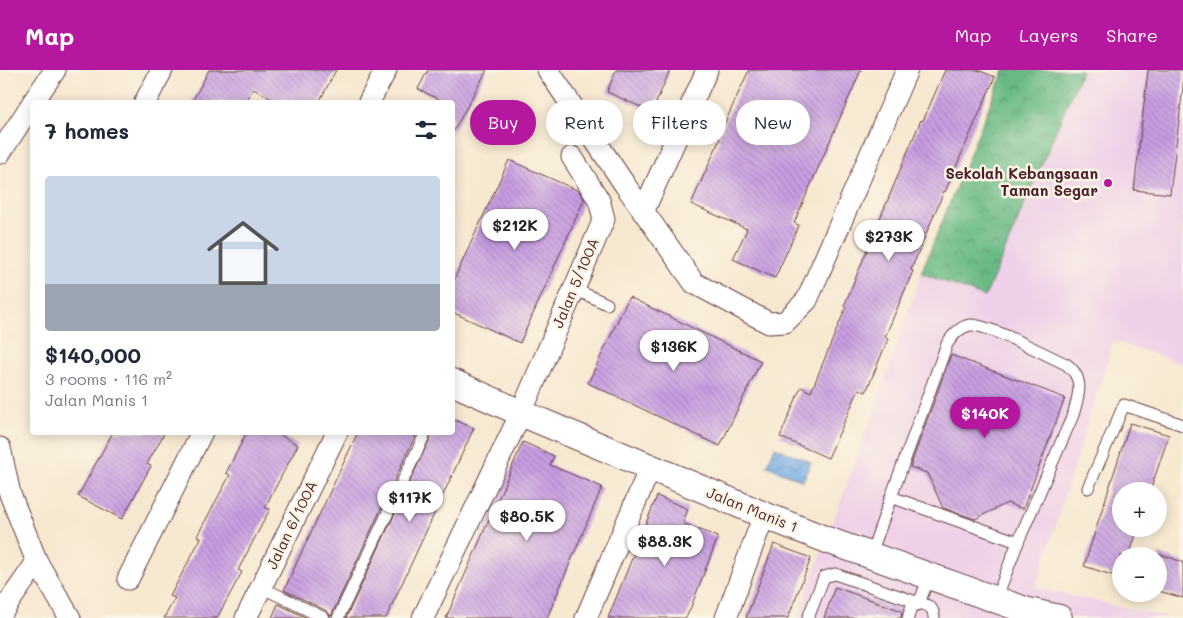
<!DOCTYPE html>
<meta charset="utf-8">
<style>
body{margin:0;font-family:Mali,sans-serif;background:#f2f2f3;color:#1f2937;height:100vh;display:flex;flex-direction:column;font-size:19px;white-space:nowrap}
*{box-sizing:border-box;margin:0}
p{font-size:16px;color:#747a83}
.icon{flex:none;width:28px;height:28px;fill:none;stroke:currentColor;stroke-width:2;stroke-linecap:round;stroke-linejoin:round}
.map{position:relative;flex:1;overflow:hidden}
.sheet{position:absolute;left:30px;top:30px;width:425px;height:335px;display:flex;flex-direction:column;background:#fff;border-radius:5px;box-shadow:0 2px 12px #0003}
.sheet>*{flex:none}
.hud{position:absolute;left:470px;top:30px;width:475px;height:45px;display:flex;gap:10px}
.fabs{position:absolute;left:1112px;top:412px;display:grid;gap:10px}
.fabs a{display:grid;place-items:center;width:55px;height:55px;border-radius:50%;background:#fff;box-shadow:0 2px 12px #0003;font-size:25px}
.price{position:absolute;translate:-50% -42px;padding:0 11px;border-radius:18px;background:#fff;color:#222;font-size:16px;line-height:32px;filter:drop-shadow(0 1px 2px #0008)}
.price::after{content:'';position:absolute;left:50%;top:30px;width:15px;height:11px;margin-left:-8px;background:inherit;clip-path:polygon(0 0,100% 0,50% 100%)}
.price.current{background:#b5179e;color:#fff}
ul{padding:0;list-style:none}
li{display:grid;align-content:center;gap:10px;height:265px;padding:0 15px}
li+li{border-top:1px solid #e0e1e3}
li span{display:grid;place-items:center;height:155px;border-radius:5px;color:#555}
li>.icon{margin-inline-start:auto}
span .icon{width:90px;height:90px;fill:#fffc;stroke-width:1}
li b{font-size:21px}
h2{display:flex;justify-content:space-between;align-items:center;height:60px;padding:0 15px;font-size:21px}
.chip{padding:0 18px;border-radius:22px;background:#fff;box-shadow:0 2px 12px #0003;font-size:18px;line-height:45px}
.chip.current{background:#b5179e;color:#fff}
header{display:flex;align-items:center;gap:30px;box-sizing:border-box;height:70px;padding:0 25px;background:#b5179e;color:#fff}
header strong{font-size:24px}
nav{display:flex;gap:28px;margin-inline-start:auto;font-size:18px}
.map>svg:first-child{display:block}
.built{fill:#eed0e8}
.forest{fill:url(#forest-crowns);stroke:#596c58}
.water{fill:url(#water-waves);stroke:#606688}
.building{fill:url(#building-back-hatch)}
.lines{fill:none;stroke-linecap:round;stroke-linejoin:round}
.service-casing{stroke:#643d44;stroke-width:13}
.minor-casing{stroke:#643d44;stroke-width:23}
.tertiary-casing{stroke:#643d44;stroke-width:28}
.service{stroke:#fff;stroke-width:11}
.minor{stroke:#fff;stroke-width:21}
.tertiary{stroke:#fff;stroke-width:26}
.poi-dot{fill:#b5179e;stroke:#fcf5e5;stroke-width:2}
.labels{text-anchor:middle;stroke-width:5;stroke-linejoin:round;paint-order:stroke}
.poi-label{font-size:15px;font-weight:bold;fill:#4a1f2b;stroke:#fcf5e5;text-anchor:end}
.street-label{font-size:15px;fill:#4a1f2b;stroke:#fcf5e5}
</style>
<header>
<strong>Map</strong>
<nav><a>Map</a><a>Layers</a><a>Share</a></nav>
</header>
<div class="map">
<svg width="1183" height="548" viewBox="0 0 1183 548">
<defs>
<pattern id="forest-crowns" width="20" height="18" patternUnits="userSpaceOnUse" patternTransform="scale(1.25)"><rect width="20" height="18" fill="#68b984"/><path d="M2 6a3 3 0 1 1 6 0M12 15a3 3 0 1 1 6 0" fill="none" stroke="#58966c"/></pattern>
<pattern id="water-waves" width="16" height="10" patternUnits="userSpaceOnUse" patternTransform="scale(1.25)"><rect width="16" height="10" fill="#75aee5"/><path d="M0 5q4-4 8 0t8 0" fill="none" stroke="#628dba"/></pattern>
<pattern id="building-back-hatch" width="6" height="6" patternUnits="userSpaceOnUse" patternTransform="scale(1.25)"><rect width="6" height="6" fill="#c89fe3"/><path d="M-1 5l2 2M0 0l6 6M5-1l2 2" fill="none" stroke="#a481b8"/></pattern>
</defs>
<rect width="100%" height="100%" fill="#fcf5e5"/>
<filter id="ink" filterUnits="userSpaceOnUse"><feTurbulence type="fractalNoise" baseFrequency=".02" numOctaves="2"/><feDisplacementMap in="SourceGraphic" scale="10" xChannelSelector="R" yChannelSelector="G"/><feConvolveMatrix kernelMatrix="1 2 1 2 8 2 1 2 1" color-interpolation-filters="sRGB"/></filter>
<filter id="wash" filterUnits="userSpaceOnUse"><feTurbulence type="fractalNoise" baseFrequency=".0096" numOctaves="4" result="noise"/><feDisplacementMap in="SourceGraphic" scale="20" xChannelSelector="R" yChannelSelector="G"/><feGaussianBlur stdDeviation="1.12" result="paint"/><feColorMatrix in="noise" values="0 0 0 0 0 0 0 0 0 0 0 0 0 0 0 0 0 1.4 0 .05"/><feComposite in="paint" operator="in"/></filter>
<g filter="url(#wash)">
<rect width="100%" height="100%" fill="#f7e8d0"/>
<polygon class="built" points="1082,0 1183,0 1183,294 1113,271 1036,518 1170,548 797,548 876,336 921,203 985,225"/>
<polygon class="forest" points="1004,0 1082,0 985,227 921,203"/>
<polygon class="water" points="775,377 811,392 803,411 767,396"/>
<g id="blocks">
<g class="building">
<polygon points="209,0 336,0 319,32 278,32 253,19 246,32 192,32"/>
<polygon points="428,0 487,0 452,64 452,32 444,32 418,19"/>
<polygon points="616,0 670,0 652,42 607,22"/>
<polygon points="749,0 861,0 794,153 799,155 775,208 733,189 747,159 691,134 720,69 718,68"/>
<polygon points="945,0 978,0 995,7 945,122 944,121 911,200 913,201 885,267 888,269 866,322 859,319 828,388 780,367 801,317 811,322 846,237 844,236 910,76 921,50 923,51"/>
<polygon points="1148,0 1183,0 1183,17 1170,124 1134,120"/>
<polygon points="509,90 579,121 584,130 520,273 452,242 452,214"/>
<polygon points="629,227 761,291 720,376 588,313"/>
<polygon points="951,285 1065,328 1023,439 1007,433 975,449 943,438 927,403 910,397"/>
<polygon points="452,349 474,358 386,548 346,548 433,362 452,362"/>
<polygon points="1130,353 1169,365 1150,421 1121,421 1121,459 1138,459 1129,486 1121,486 1121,508 1084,496"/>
<polygon points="113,362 165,362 147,394 151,396 122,449 78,426"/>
<polygon points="247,362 275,362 298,375 265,437 270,439 238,500 242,502 217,548 164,548 175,528 170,526 201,468 197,466 230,405 226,403"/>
<polygon points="358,362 417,362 331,546 327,541 284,520"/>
<polygon points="523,372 554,386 550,395 602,417 547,548 446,548"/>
<polygon points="657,426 688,439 683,453 718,467 691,537 686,548 608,548"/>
<polygon points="774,474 811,488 788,548 746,548"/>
<polygon points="1159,484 1183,492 1183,528 1159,521"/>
<polygon points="835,517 902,541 901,548 824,548"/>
<polygon points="278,534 307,548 272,548"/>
</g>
</g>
</g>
<g filter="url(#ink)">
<use href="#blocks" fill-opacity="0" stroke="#643d44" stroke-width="1"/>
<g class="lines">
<defs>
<g id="service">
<polyline points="574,219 607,234"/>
<polyline points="1088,418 1124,335 1183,355"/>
<path d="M891,427L947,274C952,266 959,257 970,255C986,253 1048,286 1066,294C1085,308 1079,325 1073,345L1018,472"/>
<polyline points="871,484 891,427 1001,466 1018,472 996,529"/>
<polyline points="261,517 324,548"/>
<polyline points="338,548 426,362"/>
<polyline points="808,548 824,507 835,504 919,533 930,505"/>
<path d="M908,548L911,538C922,530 934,535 934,548"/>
</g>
<g id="minor">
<polyline points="548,0 625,115 694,213 769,253 785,252 807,230 907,0"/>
<polyline points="33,32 55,0"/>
<polyline points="145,32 162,0"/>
<polyline points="369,32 386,0"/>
<polyline points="0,83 32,34"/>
<polyline points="643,142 707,0"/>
<polyline points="0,378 10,424 37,492 70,548"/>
<polyline points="128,509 202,362"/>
<polyline points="0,545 37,492"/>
<polyline points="246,548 337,362"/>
<polyline points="423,548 521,343 604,149 599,130 572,87"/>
<polyline points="586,548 650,398"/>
<polyline points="726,548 764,445"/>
</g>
<polyline id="tertiary" points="452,312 521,343 764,445 827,470 1028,541 1059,548"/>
</defs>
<use href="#service" class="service-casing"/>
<use href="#minor" class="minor-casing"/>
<use href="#tertiary" class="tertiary-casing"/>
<use href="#service" class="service"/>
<use href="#minor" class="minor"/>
<use href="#tertiary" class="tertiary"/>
</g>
</g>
<circle class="poi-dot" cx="1108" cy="113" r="5"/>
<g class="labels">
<g class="poi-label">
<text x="1098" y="109">Sekolah Kebangsaan<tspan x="1098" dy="17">Taman Segar</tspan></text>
</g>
<g class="street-label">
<text transform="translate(576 213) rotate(-67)" y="5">Jalan 5/100A</text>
<text transform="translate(752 440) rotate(22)" y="5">Jalan Manis 1</text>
<text transform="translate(292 455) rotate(-64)" y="5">Jalan 6/100A</text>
</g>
</g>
</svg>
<div class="fabs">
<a>+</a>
<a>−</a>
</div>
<b class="price" style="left:515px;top:181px">$212K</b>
<b class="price" style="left:889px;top:192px">$273K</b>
<b class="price" style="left:674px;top:302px">$136K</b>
<b class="price current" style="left:985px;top:369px">$140K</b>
<b class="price" style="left:410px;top:453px">$117K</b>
<b class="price" style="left:527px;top:472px">$80.5K</b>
<b class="price" style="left:665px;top:497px">$88.3K</b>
<div class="hud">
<a class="chip current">Buy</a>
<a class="chip">Rent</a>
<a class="chip">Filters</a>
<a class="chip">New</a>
</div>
<section class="sheet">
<h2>7 homes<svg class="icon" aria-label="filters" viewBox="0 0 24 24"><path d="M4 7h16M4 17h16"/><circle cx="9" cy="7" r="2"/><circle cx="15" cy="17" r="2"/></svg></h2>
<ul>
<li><span style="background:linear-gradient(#c9d6e8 70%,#9aa5b1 0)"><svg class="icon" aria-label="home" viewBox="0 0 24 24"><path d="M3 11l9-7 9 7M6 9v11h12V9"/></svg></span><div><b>$140,000</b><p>3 rooms · 116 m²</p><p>Jalan Manis 1</p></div></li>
</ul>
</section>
</div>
